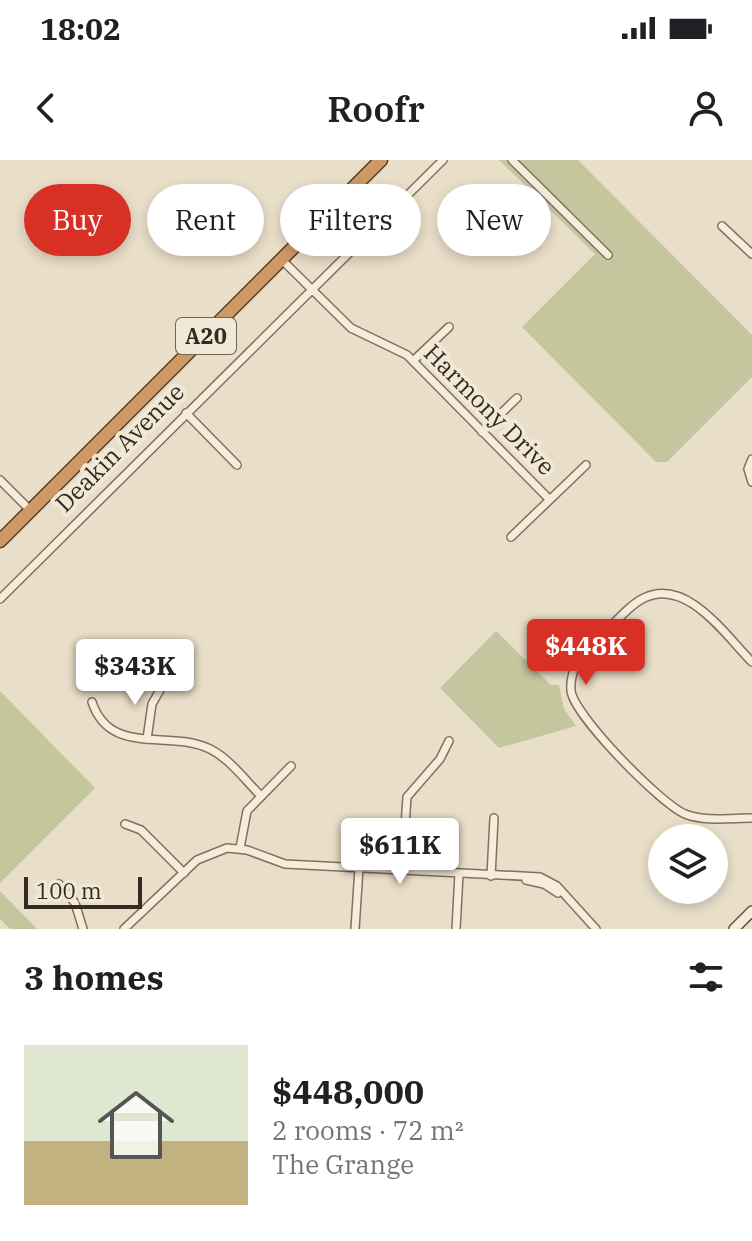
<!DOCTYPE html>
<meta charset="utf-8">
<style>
body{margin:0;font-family:"IBM Plex Serif",serif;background:#f6f6f6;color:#202124;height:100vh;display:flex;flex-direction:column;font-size:30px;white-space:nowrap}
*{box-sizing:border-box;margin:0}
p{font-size:26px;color:#757577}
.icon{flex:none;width:44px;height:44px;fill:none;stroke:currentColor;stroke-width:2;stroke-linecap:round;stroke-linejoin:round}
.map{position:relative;height:769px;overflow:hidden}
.sheet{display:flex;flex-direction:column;background:#fff;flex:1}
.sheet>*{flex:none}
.hud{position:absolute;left:24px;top:24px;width:704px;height:72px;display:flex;gap:16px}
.buttons{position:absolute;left:648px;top:664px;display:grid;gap:16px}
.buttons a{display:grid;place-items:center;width:80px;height:80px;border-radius:50%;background:#fff;box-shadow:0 4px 12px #0003;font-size:40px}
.scale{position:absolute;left:24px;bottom:20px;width:118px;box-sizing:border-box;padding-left:8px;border:4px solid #352a21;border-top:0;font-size:22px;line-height:28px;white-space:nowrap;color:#352a21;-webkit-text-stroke:6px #f2e8d7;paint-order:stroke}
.price{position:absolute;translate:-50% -68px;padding:0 18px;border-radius:8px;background:#fff;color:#222;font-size:26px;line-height:52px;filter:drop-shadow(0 2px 4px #0008)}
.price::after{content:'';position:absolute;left:50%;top:48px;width:24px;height:18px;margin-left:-12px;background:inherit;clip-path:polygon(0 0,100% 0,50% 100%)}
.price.active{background:#d93025;color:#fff}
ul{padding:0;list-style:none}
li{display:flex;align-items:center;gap:24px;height:200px;padding:0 24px}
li+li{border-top:2px solid #e0e0e0}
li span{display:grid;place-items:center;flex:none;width:224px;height:160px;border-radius:0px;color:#555}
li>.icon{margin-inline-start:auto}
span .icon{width:96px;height:96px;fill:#fffc;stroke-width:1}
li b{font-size:34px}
h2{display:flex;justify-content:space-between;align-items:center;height:96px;padding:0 24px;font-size:34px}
.tag{padding:0 28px;border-radius:36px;background:#fff;box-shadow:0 4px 12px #0003;font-size:28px;line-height:72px}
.tag.active{background:#d93025;color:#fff}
.status{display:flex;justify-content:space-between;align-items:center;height:56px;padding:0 40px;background:#fff;direction:ltr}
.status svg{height:22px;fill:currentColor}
header{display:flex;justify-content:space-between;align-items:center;height:104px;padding:0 24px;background:#fff;font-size:36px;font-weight:600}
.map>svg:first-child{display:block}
.green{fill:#c4c69d}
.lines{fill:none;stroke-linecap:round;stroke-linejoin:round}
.street-casing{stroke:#83705f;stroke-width:10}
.secondary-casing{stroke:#655242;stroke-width:12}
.highway-casing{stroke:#523f33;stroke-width:15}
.street{stroke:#f5ecdb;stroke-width:7}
.secondary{stroke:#f5ecdb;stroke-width:9}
.highway{stroke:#ce9964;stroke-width:12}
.labels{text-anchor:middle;stroke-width:8;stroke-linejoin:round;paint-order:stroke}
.shield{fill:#f2e8d7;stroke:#6e6358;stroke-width:2}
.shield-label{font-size:22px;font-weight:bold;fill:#352a21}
.street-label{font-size:24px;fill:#352a21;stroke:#f2e8d7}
</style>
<div class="status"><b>18:02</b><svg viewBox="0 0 49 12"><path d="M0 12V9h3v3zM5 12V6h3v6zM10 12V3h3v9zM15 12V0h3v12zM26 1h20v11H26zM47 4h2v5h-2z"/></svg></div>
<header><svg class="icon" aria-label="back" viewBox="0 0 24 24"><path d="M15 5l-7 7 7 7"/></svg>Roofr<svg class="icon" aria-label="person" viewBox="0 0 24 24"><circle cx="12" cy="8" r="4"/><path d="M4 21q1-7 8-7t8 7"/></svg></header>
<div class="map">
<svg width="752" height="769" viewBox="0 0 752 769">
<rect width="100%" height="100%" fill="#e9dec8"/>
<g class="green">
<polygon points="499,0 578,0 752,175 752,217 667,302 656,302 522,167 595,94"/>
<polygon points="496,471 551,525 559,525 564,549 576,566 499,588 440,528"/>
<polygon points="0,531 95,628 0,723"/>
<polygon points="0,731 37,769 10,769 0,759"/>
</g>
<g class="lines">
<defs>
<g id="street">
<polyline points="512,0 608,95"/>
<polyline points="722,66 752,94"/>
<polyline points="282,100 351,168 407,195 549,339"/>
<polyline points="413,201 449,167"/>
<polyline points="186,253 237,305"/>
<polyline points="482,272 517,238"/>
<polyline points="752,299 748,309 752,322"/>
<polyline points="0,320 31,351"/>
<polyline points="511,377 586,305"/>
<polyline points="0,439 443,0"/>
<path d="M752,502C726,476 687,417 644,438C629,445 615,463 603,474C587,490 569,505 571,530C572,554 662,645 685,654C705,662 731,658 752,658"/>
<path d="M92,542C110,597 169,569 210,589C230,599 245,620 261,636"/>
<polyline points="147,579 152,544 160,530"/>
<polyline points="125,664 141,670 184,713"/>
<polyline points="240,688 247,651 291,606"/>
<polyline points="402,711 407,637 440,599 449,581"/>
<polyline points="491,716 494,658"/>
<polyline points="526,720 544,724 558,733"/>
<polyline points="59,724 75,743 83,769"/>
<polyline points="124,769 197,700 227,688 247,690 285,704 540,717 557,726 596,769"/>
<polyline points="355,769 359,708"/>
<polyline points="456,769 459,714"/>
</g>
<polyline id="secondary" points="734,769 752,751"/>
<polyline id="highway" points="0,381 381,0"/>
</defs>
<use href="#street" class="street-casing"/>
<use href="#secondary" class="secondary-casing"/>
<use href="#highway" class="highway-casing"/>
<use href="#street" class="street"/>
<use href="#secondary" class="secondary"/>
<use href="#highway" class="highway"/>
</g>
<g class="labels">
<rect class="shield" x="176" y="158" width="60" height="36" rx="6"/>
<g class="shield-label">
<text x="206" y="184">A20</text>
</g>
<g class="street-label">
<text transform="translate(489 250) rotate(45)" y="8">Harmony Drive</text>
<text transform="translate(120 288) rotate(-45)" y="8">Deakin Avenue</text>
</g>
</g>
</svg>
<div class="buttons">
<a><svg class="icon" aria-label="layers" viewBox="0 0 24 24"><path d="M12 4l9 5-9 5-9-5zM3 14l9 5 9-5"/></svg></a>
</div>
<div class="scale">100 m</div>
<b class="price active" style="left:586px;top:527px">$448K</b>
<b class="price" style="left:135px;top:547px">$343K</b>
<b class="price" style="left:400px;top:726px">$611K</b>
<div class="hud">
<a class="tag active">Buy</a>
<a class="tag">Rent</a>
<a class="tag">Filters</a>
<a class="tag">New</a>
</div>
</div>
<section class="sheet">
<h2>3 homes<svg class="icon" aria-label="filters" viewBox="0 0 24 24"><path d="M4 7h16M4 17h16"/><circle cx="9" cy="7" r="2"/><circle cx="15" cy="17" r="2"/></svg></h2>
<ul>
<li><span style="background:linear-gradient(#dfe7d0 60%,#c2b280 0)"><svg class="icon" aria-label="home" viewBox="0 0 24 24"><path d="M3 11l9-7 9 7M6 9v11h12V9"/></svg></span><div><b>$448,000</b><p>2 rooms · 72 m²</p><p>The Grange</p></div></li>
</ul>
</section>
